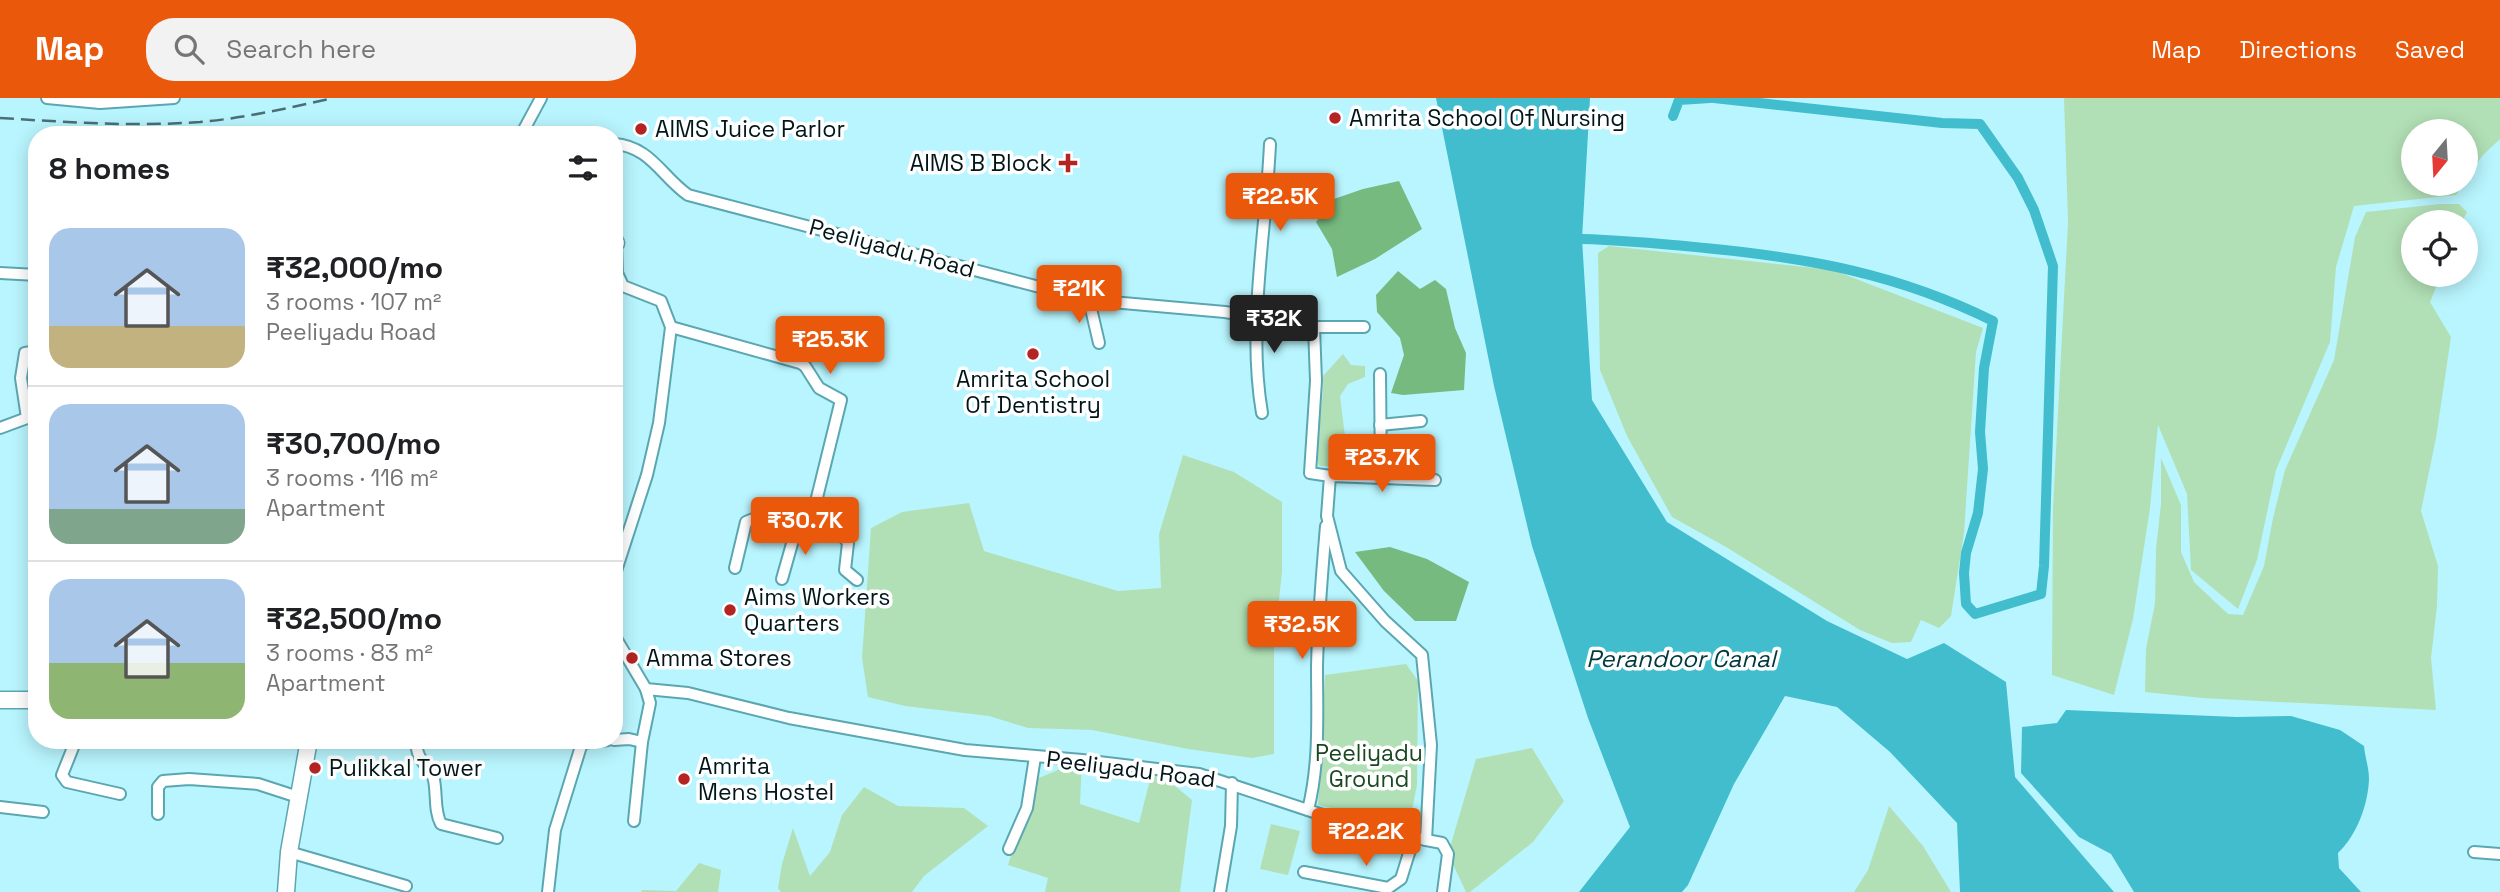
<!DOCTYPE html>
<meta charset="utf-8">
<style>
body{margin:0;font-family:"Space Grotesk",sans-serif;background:#f2f2f2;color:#202124;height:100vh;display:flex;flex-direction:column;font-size:26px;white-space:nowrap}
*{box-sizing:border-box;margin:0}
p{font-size:23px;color:#757577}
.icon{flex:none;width:38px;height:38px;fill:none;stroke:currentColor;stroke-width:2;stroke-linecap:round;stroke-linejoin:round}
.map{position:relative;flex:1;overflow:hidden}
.side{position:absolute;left:28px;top:28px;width:595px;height:623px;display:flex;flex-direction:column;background:#fff;border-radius:28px;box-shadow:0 4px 18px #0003}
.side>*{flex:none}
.needle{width:46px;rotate:198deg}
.controls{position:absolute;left:2401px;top:21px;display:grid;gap:14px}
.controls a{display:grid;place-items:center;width:77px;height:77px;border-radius:50%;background:#fff;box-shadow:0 4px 18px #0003;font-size:35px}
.price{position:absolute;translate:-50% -60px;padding:0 16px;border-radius:7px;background:#ea580c;color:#fff;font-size:23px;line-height:46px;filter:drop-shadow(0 2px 4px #0008)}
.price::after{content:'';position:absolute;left:50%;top:42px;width:21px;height:16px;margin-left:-10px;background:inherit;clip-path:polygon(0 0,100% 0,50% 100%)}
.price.current{background:#222;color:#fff}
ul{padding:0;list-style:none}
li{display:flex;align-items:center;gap:21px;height:175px;padding:0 21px}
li+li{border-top:2px solid #e0e0e0}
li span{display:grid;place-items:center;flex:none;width:196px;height:140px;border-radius:21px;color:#555}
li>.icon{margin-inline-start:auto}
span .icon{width:84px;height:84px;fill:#fffc;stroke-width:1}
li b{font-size:30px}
h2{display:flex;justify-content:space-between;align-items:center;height:84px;padding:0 21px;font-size:30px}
header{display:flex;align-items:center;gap:42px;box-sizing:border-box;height:98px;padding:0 35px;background:#ea580c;color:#fff}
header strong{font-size:33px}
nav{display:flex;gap:38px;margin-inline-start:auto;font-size:24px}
.search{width:490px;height:63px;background:#f2f2f2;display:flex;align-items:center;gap:18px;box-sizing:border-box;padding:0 24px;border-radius:28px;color:#757577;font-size:26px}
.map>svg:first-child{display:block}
.green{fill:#b2e0b6}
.forest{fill:#77ba7f}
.water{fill:#41bdcd}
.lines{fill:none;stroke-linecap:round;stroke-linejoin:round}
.canal{stroke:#41bdcd;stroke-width:10}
.street-casing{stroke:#5ba7b1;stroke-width:14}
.secondary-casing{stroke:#5ba7b1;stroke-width:19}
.street{stroke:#fff;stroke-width:10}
.secondary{stroke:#fff;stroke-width:16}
.rail{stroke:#4a6f74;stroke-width:2.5;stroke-dasharray:14 7;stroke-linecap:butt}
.poi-dot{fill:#b32422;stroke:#fff;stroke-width:2.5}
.labels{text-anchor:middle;stroke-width:7;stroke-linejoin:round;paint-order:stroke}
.poi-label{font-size:23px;fill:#001619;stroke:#fff;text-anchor:start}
.street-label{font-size:23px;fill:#001619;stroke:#fff}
.park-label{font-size:23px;fill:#194821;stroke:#fff}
.water-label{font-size:24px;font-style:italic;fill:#003a41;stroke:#fff}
</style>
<header>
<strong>Map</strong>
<div class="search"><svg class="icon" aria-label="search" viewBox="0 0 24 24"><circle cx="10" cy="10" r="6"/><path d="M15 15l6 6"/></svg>Search here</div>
<nav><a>Map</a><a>Directions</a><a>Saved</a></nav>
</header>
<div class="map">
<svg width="2500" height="794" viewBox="0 0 2500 794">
<rect width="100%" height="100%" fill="#b9f5fe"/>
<g class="green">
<polygon points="2064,0 2500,0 2500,41 2482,58 2466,82 2466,33 2413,33 2413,86 2463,86 2456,97 2354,108 2336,169 2330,244 2276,372 2257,462 2238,511 2191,472 2187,396 2158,327 2150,410 2133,521 2114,597 2052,577 2053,409 2068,124"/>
<polygon points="2440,106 2459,106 2467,114 2462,124 2413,124 2413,177 2441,177 2430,204 2451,239 2436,340 2421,413 2438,468 2437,508 2431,560 2436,612 2202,600 2145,594 2146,551 2155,505 2156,451 2161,406 2161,360 2181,407 2181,454 2194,484 2228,516 2243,517 2264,468 2273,420 2285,372 2334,262 2355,139 2366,114"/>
<polygon points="1609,148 1833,172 1983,230 1976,254 1964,435 1951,518 1939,530 1921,522 1911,544 1892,545 1860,532 1726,449 1672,419 1627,338 1600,272 1598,155"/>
<path d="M1343,256L1351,267L1365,268V279L1348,286L1340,298L1346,347L1345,365L1334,368H1319C1312,338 1325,308 1323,278Z"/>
<polygon points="1183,357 1234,374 1282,404 1282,474 1274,548 1274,656 1252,660 1188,651 1092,632 1028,630 989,618 905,608 868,599 862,560 871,430 902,414 969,405 984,453 1118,493 1161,490 1159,436"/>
<polygon points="1406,566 1418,583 1417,687 1409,727 1318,707 1325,577"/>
<polygon points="1532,650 1564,703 1533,744 1470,794 1466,794 1448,756 1476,661"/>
<polygon points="1082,662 1080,706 1139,725 1153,670 1192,702 1180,794 1045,794 1048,780 1008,767 1034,682"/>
<polygon points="864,689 898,708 964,710 988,728 924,778 912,794 781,794 778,790 782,766 793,730 810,778 830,754 842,717"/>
<polygon points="1889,708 1923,748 1951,794 1854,794 1868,772"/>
<polygon points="1271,726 1300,733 1288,777 1260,771"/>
<polygon points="699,765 721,772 718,794 641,794 642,792 676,793"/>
</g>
<g class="forest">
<polygon points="1399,83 1422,131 1375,161 1337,179 1332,151 1316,124 1334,101 1363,91"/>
<polygon points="1398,173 1420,191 1435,182 1446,191 1455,230 1466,255 1464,292 1403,297 1391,295 1404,257 1400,240 1377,214 1376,197"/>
<polygon points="1390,449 1427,461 1469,484 1456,523 1415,523 1384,493 1355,454"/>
</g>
<g class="water">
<polygon points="1436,0 1590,0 1582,141 1592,302 1667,424 1827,523 1907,561 1944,545 2006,584 2015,679 2114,794 1960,794 1957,725 1890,654 1837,609 1785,598 1734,686 1688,787 1682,794 1579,794 1630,729 1588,620 1532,448 1494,288"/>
<path d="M2066,612L2237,619L2291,618L2340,632L2364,648C2365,659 2369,670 2369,681C2368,707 2357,737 2338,755L2339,770L2361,794H2134L2111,756L2079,739L2021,675L2022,629L2057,625Z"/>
</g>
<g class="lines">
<g class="canal">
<polyline points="1673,18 1679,2 1710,0"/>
<path d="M1582,141C1624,142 1664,146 1705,150C1809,160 1898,176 1993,223L1984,270L1980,334L1983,371L1978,415L1966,455L1964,475L1966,506L1975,516L2041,496L2044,468L2053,168L2034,112L2018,80L1980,26L1942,25L1714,0"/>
</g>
<defs>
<g id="street">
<polyline points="47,0 100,5 174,0"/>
<polyline points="521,37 541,0"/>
<path d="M614,46C650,48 662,79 688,97L1089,202L1225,214L1314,229L1316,283L1310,375L1330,378L1327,418L1341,473L1385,523L1422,557L1431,647L1426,742L1353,727L1199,676L1082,662L965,652L789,620L688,595L646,591L614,537"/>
<polyline points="0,175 37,177"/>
<polyline points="1089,202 1099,245"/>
<polyline points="671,229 800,265 805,268 819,290 841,302 810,428"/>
<polyline points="1314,229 1364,229"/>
<polyline points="1380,276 1381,380"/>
<path d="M1262,315C1247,227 1266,135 1270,46"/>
<polyline points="27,320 21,280 25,255 37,253"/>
<polyline points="1380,327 1421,323"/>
<polyline points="0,330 27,320 37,320"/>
<polyline points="1330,378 1435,382"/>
<polyline points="735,470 746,424 756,420 810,428 843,438 848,445 845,472 857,482"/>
<polyline points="614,479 647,377 659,325 671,229 661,203 623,188 617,175 616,145"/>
<polyline points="782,481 797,428"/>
<polyline points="76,642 62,677 67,684 120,696"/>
<path d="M416,642C417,668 430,665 434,682C437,697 434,713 441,726L497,740"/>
<polyline points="614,642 629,641 642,644 650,605 646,591"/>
<polyline points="0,709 43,714"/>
<path d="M1308,712C1320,664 1317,616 1317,568C1318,521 1322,475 1326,428"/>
<polyline points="158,716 158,689 163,683 189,681 258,686 298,699"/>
<polyline points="634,723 642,644"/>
<polyline points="1426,742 1442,745 1448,756 1443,794"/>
<polyline points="1009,751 1027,710 1035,659"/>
<polyline points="289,754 406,788"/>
<polyline points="2474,754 2500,756"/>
<polyline points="1304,774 1388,790 1401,781 1414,739"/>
<polyline points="548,794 555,732 582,645 608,642"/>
<polyline points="1220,794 1231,728 1232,685"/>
</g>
<g id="secondary">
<polyline points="614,145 616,145"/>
<polyline points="0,602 37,602"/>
<polyline points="286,794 289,754 309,642"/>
</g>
</defs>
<use href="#street" class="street-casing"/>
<use href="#secondary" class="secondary-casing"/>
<use href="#street" class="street"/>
<use href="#secondary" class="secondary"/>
<path class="rail" d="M0,20C66,24 133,29 200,24C245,20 289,10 333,0"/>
</g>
<g class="poi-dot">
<circle cx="1335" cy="20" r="7"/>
<circle cx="641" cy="31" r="7"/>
<path d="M1064.5 54.5h7v7h7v7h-7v7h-7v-7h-7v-7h7z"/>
<circle cx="1033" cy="256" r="7"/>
<circle cx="730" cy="512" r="7"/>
<circle cx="632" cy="560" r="7"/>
<circle cx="315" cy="670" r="7"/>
<circle cx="684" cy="681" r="7"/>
</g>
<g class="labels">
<g class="poi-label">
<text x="1349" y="28">Amrita School Of Nursing</text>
<text x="655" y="39">AIMS Juice Parlor</text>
<text x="1052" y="73" text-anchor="end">AIMS B Block</text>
<text x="1033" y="289" text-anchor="middle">Amrita School<tspan x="1033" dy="26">Of Dentistry</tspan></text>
<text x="744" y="507">Aims Workers<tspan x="744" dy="26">Quarters</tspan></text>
<text x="646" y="568">Amma Stores</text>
<text x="698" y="676">Amrita<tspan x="698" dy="26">Mens Hostel</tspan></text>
<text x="329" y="678">Pulikkal Tower</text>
</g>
<g class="street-label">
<text transform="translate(892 150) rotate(15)" y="8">Peeliyadu Road</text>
<text transform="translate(1131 671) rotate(7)" y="8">Peeliyadu Road</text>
</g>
<g class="park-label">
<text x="1369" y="663">Peeliyadu<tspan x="1369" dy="26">Ground</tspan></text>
</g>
<g class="water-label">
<text x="1681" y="569">Perandoor Canal</text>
</g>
</g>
</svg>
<div class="controls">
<a><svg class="needle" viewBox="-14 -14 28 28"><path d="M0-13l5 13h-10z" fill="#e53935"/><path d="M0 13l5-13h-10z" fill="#757577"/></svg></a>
<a><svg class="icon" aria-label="locate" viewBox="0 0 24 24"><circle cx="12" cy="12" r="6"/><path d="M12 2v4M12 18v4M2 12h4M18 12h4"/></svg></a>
</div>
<b class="price" style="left:1280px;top:135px">₹22.5K</b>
<b class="price" style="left:1079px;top:227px">₹21K</b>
<b class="price current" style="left:1274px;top:257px">₹32K</b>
<b class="price" style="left:830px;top:278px">₹25.3K</b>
<b class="price" style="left:1382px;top:396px">₹23.7K</b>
<b class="price" style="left:805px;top:459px">₹30.7K</b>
<b class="price" style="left:1302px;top:563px">₹32.5K</b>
<b class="price" style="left:1366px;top:770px">₹22.2K</b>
<section class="side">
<h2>8 homes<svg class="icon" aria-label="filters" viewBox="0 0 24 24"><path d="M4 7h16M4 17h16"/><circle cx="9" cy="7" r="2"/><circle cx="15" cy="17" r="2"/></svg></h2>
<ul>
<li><span style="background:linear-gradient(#a9c7e8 70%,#c2b280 0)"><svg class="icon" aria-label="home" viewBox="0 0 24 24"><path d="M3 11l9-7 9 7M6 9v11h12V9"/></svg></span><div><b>₹32,000/mo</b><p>3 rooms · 107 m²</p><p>Peeliyadu Road</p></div></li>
<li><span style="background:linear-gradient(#a9c7e8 75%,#7fa58c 0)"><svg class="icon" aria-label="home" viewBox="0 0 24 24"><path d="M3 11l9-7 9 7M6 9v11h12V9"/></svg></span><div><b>₹30,700/mo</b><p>3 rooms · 116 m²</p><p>Apartment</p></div></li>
<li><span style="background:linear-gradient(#a9c7e8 60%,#8fb573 0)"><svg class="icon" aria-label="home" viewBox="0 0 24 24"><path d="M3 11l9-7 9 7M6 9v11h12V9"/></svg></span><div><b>₹32,500/mo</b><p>3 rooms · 83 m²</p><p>Apartment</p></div></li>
</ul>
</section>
</div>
